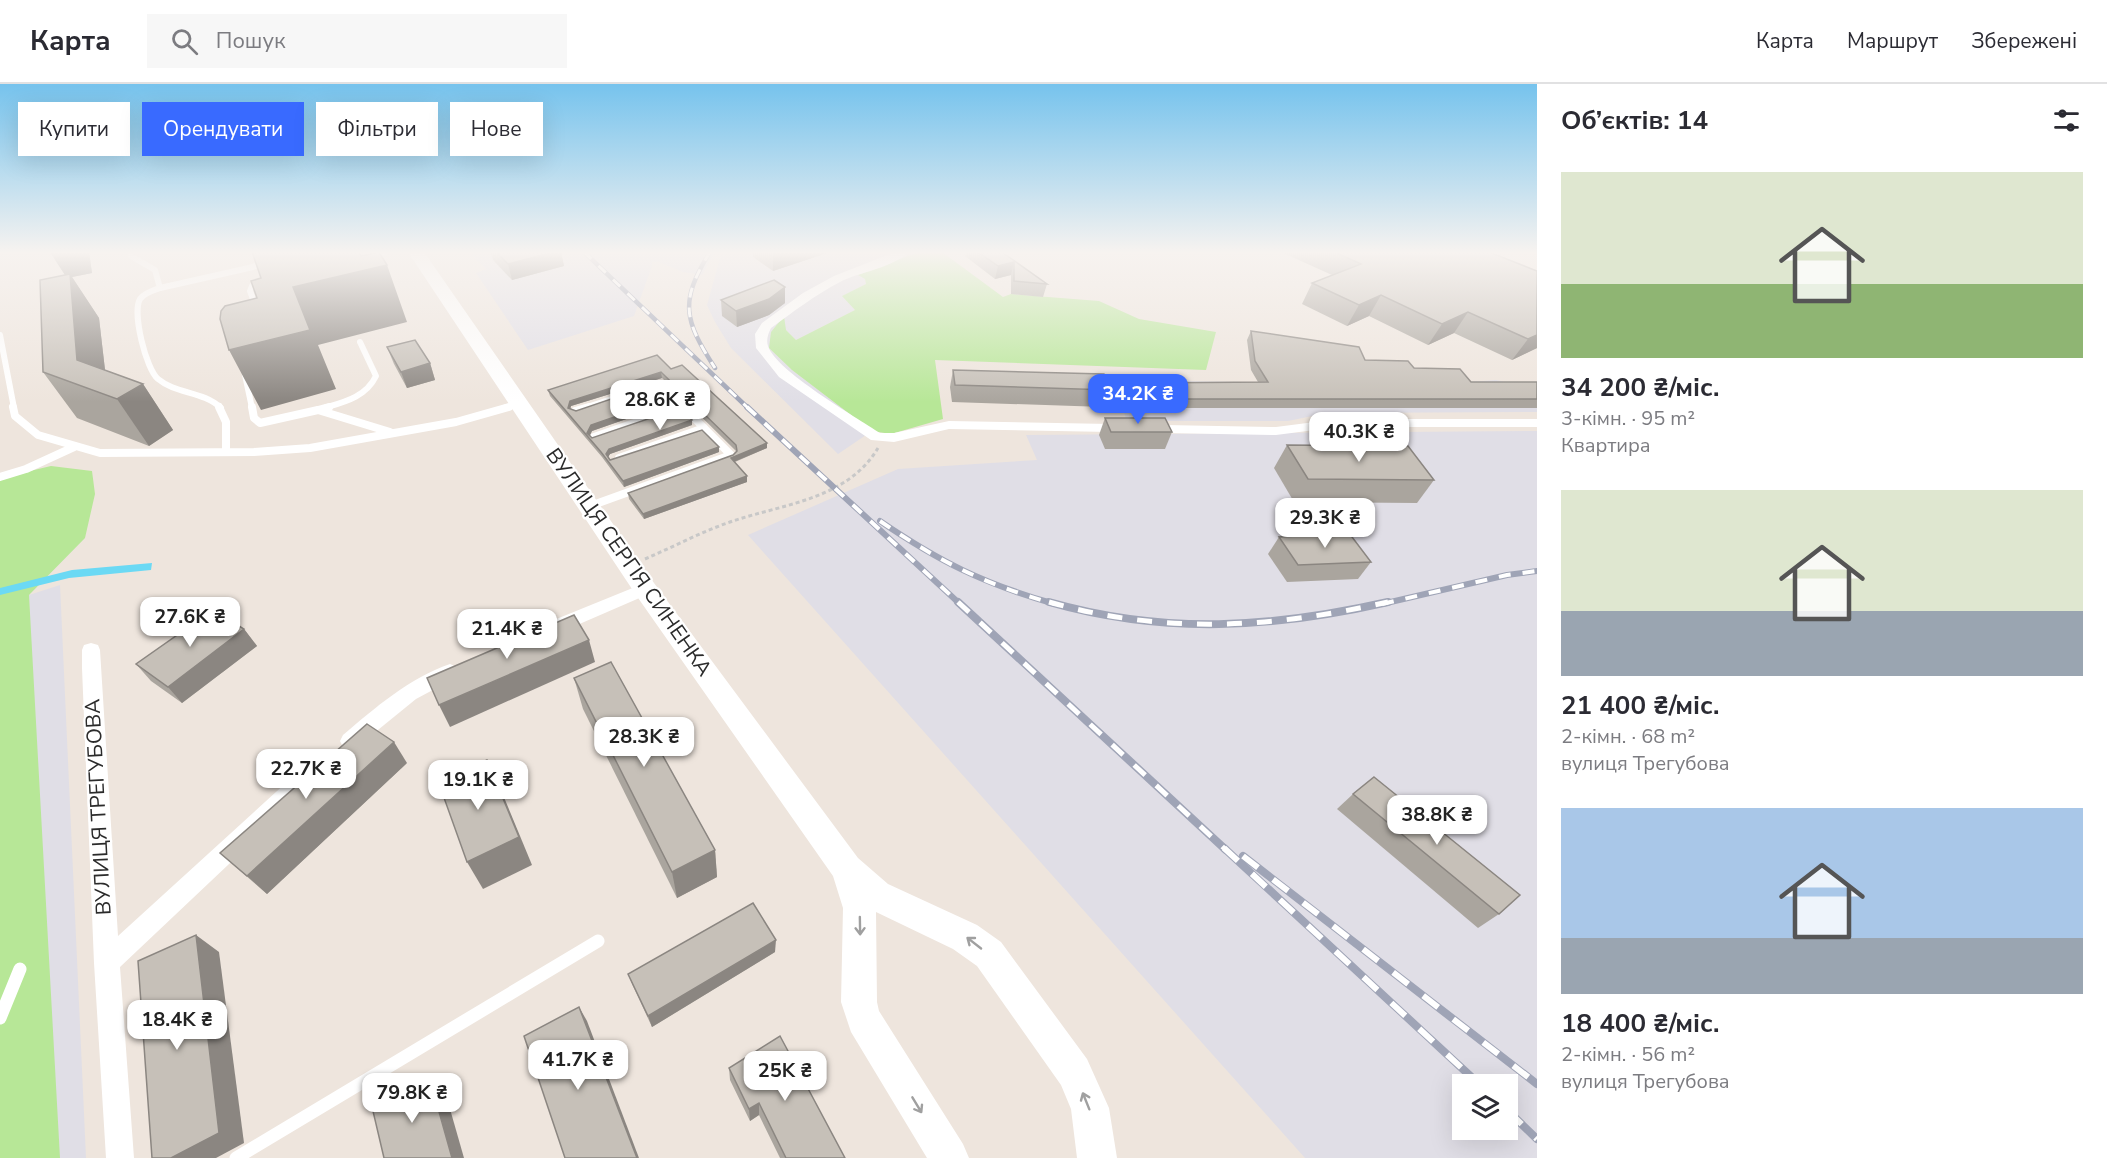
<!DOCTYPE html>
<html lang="uk">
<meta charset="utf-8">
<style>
body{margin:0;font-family:"Nunito Sans",sans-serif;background:#f7f7f7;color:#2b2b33;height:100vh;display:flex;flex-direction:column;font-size:22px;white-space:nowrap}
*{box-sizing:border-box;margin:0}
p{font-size:20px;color:#7c7c81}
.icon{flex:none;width:33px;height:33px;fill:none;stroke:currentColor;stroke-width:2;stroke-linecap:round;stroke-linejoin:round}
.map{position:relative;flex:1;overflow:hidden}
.drawer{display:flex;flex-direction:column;background:#fff;width:570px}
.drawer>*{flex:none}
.hud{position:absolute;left:18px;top:18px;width:570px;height:54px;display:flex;gap:12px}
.tools{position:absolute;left:1452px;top:990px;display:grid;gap:12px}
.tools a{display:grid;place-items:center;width:66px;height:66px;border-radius:0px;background:#fff;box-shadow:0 6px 24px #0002;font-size:30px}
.price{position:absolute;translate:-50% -51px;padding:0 14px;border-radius:12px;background:#fff;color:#222;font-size:20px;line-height:39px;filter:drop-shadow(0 2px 3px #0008)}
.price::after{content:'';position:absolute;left:50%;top:36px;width:18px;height:14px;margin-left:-9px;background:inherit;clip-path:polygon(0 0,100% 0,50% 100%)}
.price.active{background:#396aff;color:#fff}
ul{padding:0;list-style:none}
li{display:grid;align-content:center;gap:12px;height:318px;padding:0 24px}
li span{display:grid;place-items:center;height:186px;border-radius:0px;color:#555}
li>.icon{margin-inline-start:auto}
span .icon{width:108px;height:108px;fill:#fffc;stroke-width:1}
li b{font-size:26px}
h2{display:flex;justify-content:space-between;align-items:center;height:72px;padding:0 24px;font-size:26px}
.chip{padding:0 21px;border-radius:0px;background:#fff;box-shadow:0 6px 24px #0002;font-size:21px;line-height:54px}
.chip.active{background:#396aff;color:#fff}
header{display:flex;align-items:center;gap:36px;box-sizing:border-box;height:84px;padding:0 30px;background:#fff;border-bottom:2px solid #e1e1e2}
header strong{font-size:28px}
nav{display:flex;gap:33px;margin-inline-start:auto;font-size:21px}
.search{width:420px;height:54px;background:#f7f7f7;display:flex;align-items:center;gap:15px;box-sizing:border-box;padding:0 21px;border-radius:0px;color:#7c7c81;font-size:22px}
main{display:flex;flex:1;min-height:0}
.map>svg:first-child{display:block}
.industrial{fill:#e0dee6;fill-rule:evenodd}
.green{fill:#b7e797}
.water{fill:#6bd9f4}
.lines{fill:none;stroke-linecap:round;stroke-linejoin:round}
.path{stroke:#c8c8c8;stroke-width:3;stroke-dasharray:4 3;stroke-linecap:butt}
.lane-far2{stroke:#fff;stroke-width:6}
.lane-far1{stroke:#fff;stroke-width:8}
.lane{stroke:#fff;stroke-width:13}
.street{fill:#fff;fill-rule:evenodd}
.secondary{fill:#fff;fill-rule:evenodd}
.rail-far3-casing{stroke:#9fa4b6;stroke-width:4.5}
.rail-far2-casing{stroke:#9fa4b6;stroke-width:6}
.rail-far1-casing{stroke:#9fa4b6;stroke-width:8}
.rail-casing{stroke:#9fa4b6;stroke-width:8}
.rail-far3{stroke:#fff;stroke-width:3;stroke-dasharray:10;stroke-linecap:butt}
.rail-far2{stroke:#fff;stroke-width:4;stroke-dasharray:12;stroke-linecap:butt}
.rail-far1{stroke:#fff;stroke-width:5;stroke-dasharray:15;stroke-linecap:butt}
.rail{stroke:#fff;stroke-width:6;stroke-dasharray:19;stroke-linecap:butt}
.wall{fill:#aaa59e}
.shaded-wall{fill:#8b8681}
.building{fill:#c6c0b8;stroke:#8b8681;stroke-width:1.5}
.oneway{stroke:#a0a0a0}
.labels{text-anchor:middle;stroke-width:4.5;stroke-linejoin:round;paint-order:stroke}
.street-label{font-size:21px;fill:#2b2b2b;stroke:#fff}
</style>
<header>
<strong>Карта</strong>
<div class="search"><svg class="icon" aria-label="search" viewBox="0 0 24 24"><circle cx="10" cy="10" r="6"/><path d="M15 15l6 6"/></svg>Пошук</div>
<nav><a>Карта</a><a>Маршрут</a><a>Збережені</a></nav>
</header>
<main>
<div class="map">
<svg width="1537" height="1074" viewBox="0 0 1537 1074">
<rect width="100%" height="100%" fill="#eee5dd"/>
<g class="industrial">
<polygon points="469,168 715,168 702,191 683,188 659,178 652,178 652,182 634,232 528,266 476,189 486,185"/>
<polygon points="730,168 918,168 859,190 865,195 866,200 843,212 855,226 796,256 786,246 769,264 792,286 872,347 838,370 731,264 715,238 707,221 721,171"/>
<polygon points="1112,296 1431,301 1496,296 1537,305 1537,328 1327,329 1288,337 1127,337"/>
<path d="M1537,347V1074H1305L748,451L898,385L1037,376L1026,351ZM1462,1000H1508V1046H1462Z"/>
<polygon points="60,501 86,1074 45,1074 29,511"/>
</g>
<g class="green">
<polygon points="918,168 942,168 1003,213 1011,210 1099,217 1139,235 1216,248 1206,286 935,276 943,335 891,350 872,347 792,286 769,264 771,248 784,232 786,246 796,256 855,226 842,212 866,200 865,195 858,191"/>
<polygon points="51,382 92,387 95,410 85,454 29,511 60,1074 0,1074 0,394"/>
</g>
<polygon class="water" points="152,479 151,486 69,494 0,511 0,504 72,486"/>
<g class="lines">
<path class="path" d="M645,475C673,463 701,448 730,438C782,420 847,416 878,364"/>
<g class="lane-far2">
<path d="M130,168L131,172L155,186L160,204C154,206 144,209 140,215C132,229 146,285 158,295C176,310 203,307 221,324"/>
<polyline points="369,171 385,168"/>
<polyline points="160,204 253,183 267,176 270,168"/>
<polyline points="257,226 250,207 252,202 263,197"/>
<polyline points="0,251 14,324"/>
<polyline points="245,291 252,324"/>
<polyline points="646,304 660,299 685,324"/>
<path d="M324,324C344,318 366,313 376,292L360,258"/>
<polyline points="504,324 521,319"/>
<polyline points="584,324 627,310"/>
<polyline points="676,324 682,322"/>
</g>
<g class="lane-far1">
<polyline points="13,323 15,332 38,351 100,369 254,368 310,364 456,338 509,323"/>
<polyline points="219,323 226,338 226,368"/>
<polyline points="252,323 254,334 260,339 318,326 390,348"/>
<polyline points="318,326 329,323"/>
<polyline points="575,327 589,323"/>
<polyline points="594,353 680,323"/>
<polyline points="619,374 704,344"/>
<polyline points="0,393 26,385 74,363"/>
<polyline points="590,422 731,371 683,323"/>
</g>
<g class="lane">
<polyline points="0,934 20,885"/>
<polyline points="236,1074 598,857"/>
</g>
<g class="street">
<path d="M895,168H908C891,185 861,187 840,198C815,211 793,228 771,244C768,250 766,256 768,262C776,287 856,333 880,349H894L949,337L1276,343L1338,335H1537V343H1338L1276,351L949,345L894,358L871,356L779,293L756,264L755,250L762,239L803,209L834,192Z"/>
<polygon points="645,499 651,501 654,505 651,509 561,548 555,550 549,548 546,543 549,538"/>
<polygon points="91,559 98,561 100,566 118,852 288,697 295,695 302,697 306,704 302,711 120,883 134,1074 106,1074 94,879 82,584 82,566 84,561"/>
<path d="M450,580L457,583L459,588L457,593L416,615L357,663L350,666L343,663L340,657L343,651C375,624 409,594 450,580Z"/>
</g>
<polygon class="secondary" points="408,168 424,168 654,499 858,774 888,800 977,841 1001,858 1087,975 1109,1024 1117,1074 1077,1074 1071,1025 1061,1001 977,882 953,865 876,828 877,918 879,927 963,1060 969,1074 927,1074 851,948 841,918 843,824 833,792 636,511"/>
<defs>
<g id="rail-far3">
<polyline points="584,168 748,324"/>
<path d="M710,168C679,218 684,236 715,284"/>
</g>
<g id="rail-far2">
<polyline points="747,323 960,520"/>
<path d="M880,437C940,478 984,500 1055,520"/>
<polyline points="1382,520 1507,491 1537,487"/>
</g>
<g id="rail-far1">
<polyline points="958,518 1226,766"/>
<path d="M1049,518C1165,551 1273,544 1388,518"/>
</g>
<g id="rail">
<polyline points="1224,764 1479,1000"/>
<polyline points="1243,772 1537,1000"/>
<polyline points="1508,1027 1537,1055"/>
</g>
</defs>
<use href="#rail-far3" class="rail-far3-casing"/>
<use href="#rail-far2" class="rail-far2-casing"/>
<use href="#rail-far1" class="rail-far1-casing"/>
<use href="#rail" class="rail-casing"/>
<use href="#rail-far3" class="rail-far3"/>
<use href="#rail-far2" class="rail-far2"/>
<use href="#rail-far1" class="rail-far1"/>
<use href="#rail" class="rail"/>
</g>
<g class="wall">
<polygon points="50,168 89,168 92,189 72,193 99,234 105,286 143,300 173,346 149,362 77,334 43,288 65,191"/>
<polygon points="490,168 561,168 564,182 512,196 493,176"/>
<polygon points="753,168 830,168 773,187 753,173"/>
<polygon points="966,168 1002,168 1047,200 1043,213 1011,210 1011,191 995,195 965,172"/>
<polygon points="1281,168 1489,168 1537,187 1537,264 1512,276 1454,249 1428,261 1369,232 1347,242 1302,220 1312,199 1332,191"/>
<polygon points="721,216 785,219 769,231 737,243 722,232"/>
<polygon points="1251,247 1365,276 1414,284 1471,298 1537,298 1537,324 1141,324 1133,308 1136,299 1258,298 1251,286 1247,256"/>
<polygon points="387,263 430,279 435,296 407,304 394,280"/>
<polygon points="671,285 767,364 735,378 747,398 644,435 629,415 628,409 733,371 736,368 736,367 662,294 571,322 570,325 576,327 672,319 592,347 590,351 592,354 692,341 610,370 608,373 610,376 719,368 624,403 602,373 550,312 548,306"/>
<polygon points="953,286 1110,306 1104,323 952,318 950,303"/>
<polygon points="1105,334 1172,348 1165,365 1105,365 1099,351"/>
<polygon points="1287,361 1434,396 1417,419 1294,418 1274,384"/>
<polygon points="1279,453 1371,478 1358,495 1287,498 1268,470"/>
<polygon points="244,545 257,562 182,619 151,597 136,580"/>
<polygon points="574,594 715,766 717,793 677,814 583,625"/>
<polygon points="407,679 267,810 220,769"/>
<polygon points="1353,710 1499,830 1478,844 1337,725"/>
<polygon points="775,868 652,943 633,902 628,890"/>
<polygon points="729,984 845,1074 780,1074 759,1031 750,1037 730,996"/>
</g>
<g class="shaded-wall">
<polygon points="50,168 89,168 92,189 72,193 99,234 108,312 77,276 67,194"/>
<polygon points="554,168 561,168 564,182 512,196 508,180"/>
<polygon points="773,168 830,168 773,187"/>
<polygon points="1014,178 1011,191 995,195 998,182"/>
<polygon points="387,181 407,238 318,261 336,305 261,326 229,266 293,203"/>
<polygon points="785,203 785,219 769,231 737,243 736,227"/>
<polygon points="1381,211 1369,232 1347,242 1359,221"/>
<polygon points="1468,228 1454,249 1428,261 1442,240"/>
<polygon points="1537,251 1537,264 1512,276 1528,255"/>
<polygon points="430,279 435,296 407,304 401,288"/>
<polygon points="661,288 662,294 571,322 569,329 568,324 570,317"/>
<polygon points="143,300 173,346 149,362 117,315"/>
<polygon points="672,313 672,319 592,347 589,353 587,349 591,341"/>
<polygon points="692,336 692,341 610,370 607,375 606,370 609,365"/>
<polygon points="767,359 767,364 731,379 731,374"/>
<polygon points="719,363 719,368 624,403 623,397"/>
<polygon points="747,392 747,398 644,435 643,430"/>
<polygon points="244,545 257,562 182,619 168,603"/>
<polygon points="589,556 595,578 450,643 439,621"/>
<polygon points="394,658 407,679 267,810 247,792"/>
<polygon points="487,676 501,706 532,781 483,805 467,778"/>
<polygon points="715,766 717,793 677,814 672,788"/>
<polygon points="196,851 219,868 244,1059 216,1074 171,1074"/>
<polygon points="776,856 775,868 652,943 648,932"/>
<polygon points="579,923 587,937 639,1074 637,1074"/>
<polygon points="429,992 444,1004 464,1074 452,1074"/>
<polygon points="759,1019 759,1031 750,1037 749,1025"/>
</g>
<g class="building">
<polygon points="252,168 359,168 361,172 379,168 387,181 293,203 310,246 229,266 220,235 221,227 225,222 257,214 251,197 261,194"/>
<polygon points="496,168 554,168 508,180"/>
<polygon points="978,168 1002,168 1047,200 1014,197 1014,178 998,182"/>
<polygon points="1335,168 1489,168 1537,187 1537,251 1528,255 1468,228 1442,240 1381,211 1359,221 1312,199 1361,180"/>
<polygon points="70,190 77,276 143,300 117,315 43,288 40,196"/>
<polygon points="774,196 785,203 769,215 736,227 721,216"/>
<polygon points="1251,247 1359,263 1365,276 1408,277 1414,284 1460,285 1471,298 1537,298 1537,315 1145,315 1136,299 1268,298 1255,277"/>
<polygon points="415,256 430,279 401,288 387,263"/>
<polygon points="657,271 671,285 682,281 767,359 731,374 747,392 643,430 628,409 733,371 737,367 736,361 661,288 570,317 568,324 576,327 658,299 672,313 591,341 587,349 592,354 680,324 692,336 609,365 606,370 610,376 702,346 719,363 623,397 601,368 548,306"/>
<polygon points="953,286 1104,290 1110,306 955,301"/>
<polygon points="1105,334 1165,334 1172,348 1111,348"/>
<polygon points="1287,361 1408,362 1434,396 1308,395"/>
<polygon points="1349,449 1371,478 1298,481 1279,453"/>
<polygon points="213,526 244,545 168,603 136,580"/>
<polygon points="574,531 589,556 439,621 427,594"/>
<polygon points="611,578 715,766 672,788 574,594"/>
<polygon points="367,640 394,658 247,792 220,769"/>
<polygon points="487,676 519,753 467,778 438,697"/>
<polygon points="1374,693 1520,811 1499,830 1353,710"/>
<polygon points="753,819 776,856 648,932 628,890"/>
<polygon points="196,851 219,1049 171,1074 152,1074 138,877"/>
<polygon points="579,923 637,1074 565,1074 524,952"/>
<polygon points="780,952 845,1074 786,1074 759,1019 749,1025 729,984"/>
<polygon points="429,992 452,1074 384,1074 372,1023"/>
</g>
<defs><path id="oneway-shaft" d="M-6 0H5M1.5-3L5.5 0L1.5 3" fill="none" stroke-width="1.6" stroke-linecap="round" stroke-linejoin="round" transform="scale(1.5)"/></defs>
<g class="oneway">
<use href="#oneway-shaft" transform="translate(860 842) rotate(89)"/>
<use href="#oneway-shaft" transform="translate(974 859) rotate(-142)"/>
<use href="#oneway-shaft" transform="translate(1086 1017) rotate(-112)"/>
<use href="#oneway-shaft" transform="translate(917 1021) rotate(59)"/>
</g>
<linearGradient id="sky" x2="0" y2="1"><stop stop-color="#76c3ed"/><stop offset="0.53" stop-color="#f7f3f0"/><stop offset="1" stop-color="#f7f3f0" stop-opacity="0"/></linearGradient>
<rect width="1537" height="318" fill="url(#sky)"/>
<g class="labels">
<g class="street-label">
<text transform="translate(629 478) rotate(55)" y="7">ВУЛИЦЯ СЕРГІЯ СИНЕНКА</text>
<text transform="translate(98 723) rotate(-93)" y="7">ВУЛИЦЯ ТРЕГУБОВА</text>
</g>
</g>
</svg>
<div class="tools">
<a><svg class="icon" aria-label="layers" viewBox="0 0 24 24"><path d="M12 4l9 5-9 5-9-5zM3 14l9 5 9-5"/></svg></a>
</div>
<b class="price active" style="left:1138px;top:341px">34.2K ₴</b>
<b class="price" style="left:660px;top:347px">28.6K ₴</b>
<b class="price" style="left:1359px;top:379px">40.3K ₴</b>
<b class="price" style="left:1325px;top:465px">29.3K ₴</b>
<b class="price" style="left:190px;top:564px">27.6K ₴</b>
<b class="price" style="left:507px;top:576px">21.4K ₴</b>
<b class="price" style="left:644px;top:684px">28.3K ₴</b>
<b class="price" style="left:306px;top:716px">22.7K ₴</b>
<b class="price" style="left:478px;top:727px">19.1K ₴</b>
<b class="price" style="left:1437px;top:762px">38.8K ₴</b>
<b class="price" style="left:177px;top:967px">18.4K ₴</b>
<b class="price" style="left:578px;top:1007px">41.7K ₴</b>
<b class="price" style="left:785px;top:1018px">25K ₴</b>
<b class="price" style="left:412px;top:1040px">79.8K ₴</b>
<div class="hud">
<a class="chip">Купити</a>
<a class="chip active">Орендувати</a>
<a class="chip">Фільтри</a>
<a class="chip">Нове</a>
</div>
</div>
<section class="drawer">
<h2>Об’єктів: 14<svg class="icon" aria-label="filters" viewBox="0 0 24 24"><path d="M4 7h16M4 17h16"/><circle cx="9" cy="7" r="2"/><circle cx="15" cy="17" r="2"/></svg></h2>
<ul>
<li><span style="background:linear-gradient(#dfe7d0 60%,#8fb573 0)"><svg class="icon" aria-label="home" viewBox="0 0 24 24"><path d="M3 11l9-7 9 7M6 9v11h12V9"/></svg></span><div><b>34 200 ₴/міс.</b><p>3-кімн. · 95 m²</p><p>Квартира</p></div></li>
<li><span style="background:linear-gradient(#dfe7d0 65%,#9aa5b1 0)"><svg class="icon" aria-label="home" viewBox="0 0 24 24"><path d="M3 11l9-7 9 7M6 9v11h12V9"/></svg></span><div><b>21 400 ₴/міс.</b><p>2-кімн. · 68 m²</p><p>вулиця Трегубова</p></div></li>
<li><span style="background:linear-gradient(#a9c7e8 70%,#9aa5b1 0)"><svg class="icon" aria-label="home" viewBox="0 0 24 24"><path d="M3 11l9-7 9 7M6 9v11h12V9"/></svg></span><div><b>18 400 ₴/міс.</b><p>2-кімн. · 56 m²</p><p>вулиця Трегубова</p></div></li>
</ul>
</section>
</main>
